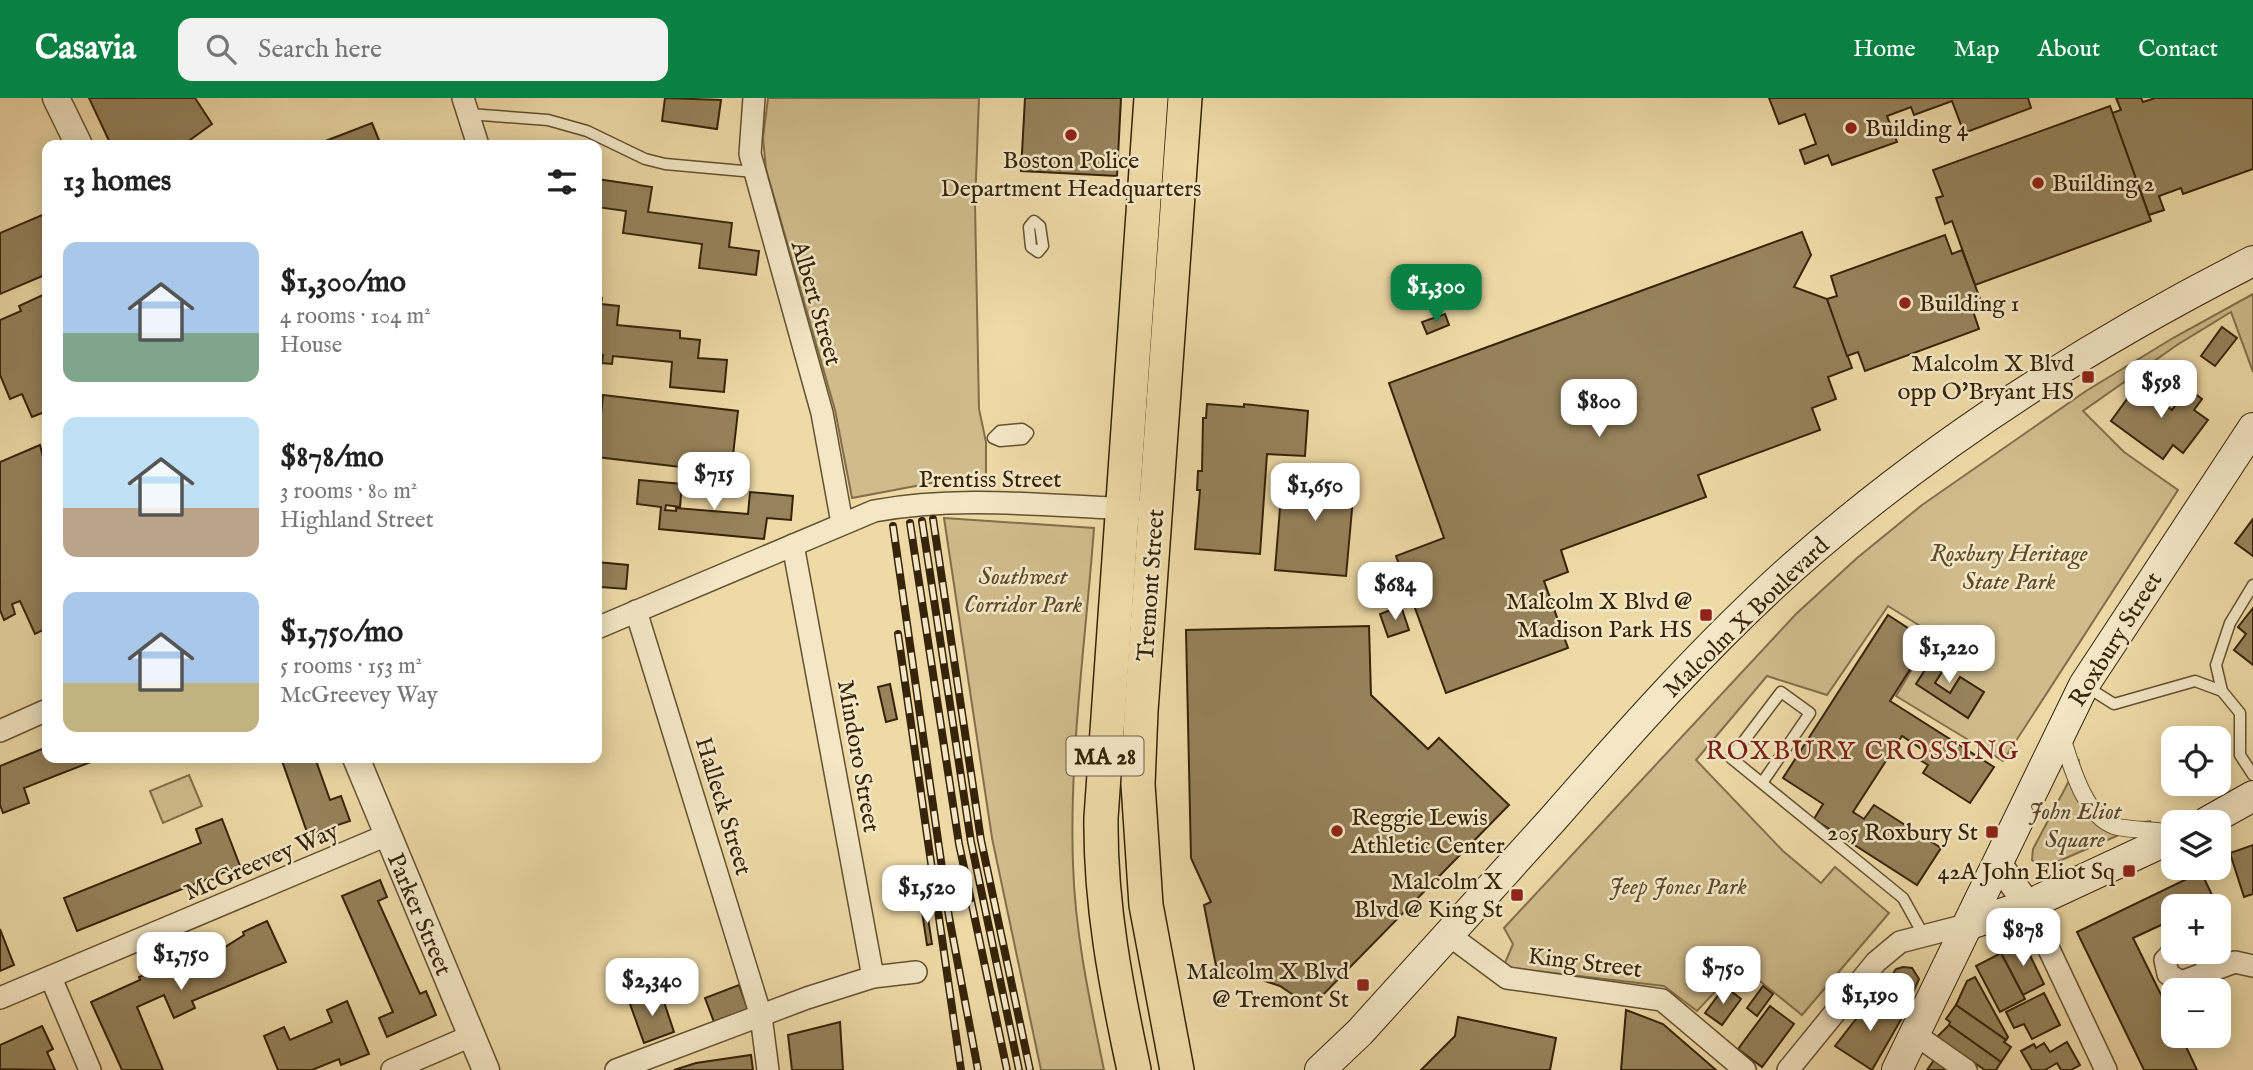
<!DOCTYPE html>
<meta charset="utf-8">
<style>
body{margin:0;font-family:"IM FELL English",serif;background:#f2f2f2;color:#222;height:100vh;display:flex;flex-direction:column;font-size:26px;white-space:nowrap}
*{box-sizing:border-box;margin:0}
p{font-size:23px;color:#767676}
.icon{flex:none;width:38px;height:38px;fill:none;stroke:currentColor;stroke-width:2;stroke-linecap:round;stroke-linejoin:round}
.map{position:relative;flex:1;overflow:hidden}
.side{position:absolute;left:42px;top:42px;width:560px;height:623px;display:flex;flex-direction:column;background:#fff;border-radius:14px;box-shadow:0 4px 18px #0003}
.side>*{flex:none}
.tools{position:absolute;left:2161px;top:628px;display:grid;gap:14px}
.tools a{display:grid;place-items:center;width:70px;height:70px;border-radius:14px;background:#fff;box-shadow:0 4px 18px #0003;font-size:35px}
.price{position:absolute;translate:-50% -60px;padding:0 16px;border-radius:14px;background:#fff;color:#222;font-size:23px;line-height:46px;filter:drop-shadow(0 2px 4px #0008)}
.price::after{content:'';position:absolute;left:50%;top:42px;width:21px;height:16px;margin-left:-10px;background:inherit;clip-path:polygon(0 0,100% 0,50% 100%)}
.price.current{background:#0b8043;color:#fff}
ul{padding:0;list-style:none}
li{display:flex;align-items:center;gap:21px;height:175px;padding:0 21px}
li span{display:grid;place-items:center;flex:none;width:196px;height:140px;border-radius:14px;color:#555}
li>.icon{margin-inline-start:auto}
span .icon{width:84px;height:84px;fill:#fffc;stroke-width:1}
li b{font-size:30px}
h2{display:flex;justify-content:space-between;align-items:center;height:84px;padding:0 21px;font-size:30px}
header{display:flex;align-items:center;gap:42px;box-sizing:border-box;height:98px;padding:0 35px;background:#0b8043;color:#fff}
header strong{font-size:33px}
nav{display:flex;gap:38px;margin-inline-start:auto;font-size:24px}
.search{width:490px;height:63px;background:#f2f2f2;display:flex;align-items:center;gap:18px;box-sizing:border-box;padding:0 24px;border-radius:14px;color:#767676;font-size:26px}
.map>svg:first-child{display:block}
.green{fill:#cfbb8c;stroke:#826f4a;stroke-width:2}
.building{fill:#96825b;stroke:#362309;stroke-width:2}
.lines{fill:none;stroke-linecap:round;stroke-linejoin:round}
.service-casing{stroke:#645130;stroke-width:13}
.pedestrian-casing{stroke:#645130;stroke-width:18}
.minor-casing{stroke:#645130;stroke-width:24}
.tertiary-casing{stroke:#645130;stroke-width:29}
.secondary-casing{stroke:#362309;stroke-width:32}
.primary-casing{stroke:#362309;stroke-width:36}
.service{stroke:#f4e7c6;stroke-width:10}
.pedestrian{stroke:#f4e7c6;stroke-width:16}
.minor{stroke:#f4e7c6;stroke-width:21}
.tertiary{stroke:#f4e7c6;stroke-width:26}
.secondary{stroke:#f4e7c6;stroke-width:30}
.primary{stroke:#eedaa7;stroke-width:33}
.rail-casing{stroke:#362309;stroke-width:8}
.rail{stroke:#f4e7c6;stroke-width:5;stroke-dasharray:16;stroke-linecap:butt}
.poi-dot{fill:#8f2418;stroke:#f4e7c6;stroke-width:2.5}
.labels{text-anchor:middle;stroke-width:5;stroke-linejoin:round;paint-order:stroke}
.shield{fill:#f4e7c6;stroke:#6f5e42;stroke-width:2}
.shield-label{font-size:23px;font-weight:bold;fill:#362309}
.poi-label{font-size:24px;fill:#362309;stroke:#f4e7c6;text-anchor:end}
.street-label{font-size:24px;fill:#362309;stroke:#f4e7c6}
.park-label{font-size:24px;font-style:italic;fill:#5c492a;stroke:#f4e7c6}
.neighbourhood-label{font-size:26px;letter-spacing:2px;fill:#7a1f14;stroke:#f4e7c6}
</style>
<header>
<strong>Casavia</strong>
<div class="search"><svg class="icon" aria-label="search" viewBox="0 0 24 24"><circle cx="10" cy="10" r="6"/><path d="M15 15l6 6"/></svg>Search here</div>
<nav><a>Home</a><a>Map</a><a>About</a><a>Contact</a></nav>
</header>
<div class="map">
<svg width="2253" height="972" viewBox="0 0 2253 972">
<rect width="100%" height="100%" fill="#eedaa7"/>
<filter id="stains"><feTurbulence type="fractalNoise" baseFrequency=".00286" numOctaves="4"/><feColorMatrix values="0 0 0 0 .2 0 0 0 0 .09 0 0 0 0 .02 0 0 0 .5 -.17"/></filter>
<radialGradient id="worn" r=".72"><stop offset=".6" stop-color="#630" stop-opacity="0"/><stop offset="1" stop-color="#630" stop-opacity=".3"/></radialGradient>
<g class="green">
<polygon points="768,0 979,0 975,107 979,311 986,344 986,382 958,380 852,400 835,312 766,71 763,40"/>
<polygon points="2253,196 2253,274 2231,214 2177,247 2083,313 2124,354 2178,392 2003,663 1896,598 1933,536 1888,508 1827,597 1767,578 1696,662 1783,753 1821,785 1835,769 1889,815 1802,917 1740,867 1697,913 1664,888 1512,870 1505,865 1513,846 1504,830 1796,516 1857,460 1922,407 2086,293 2173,240"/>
<path d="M944,420L1094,430C1086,539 1069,657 1073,766C1075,836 1090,904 1104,972H1041L992,740Z"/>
<path d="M2079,664C2081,705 2110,731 2151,723L2043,770L2032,762L2033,751Z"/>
<polygon points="189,677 202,708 163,725 150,693"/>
</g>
<g class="building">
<polygon points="89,0 195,0 212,26 183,47 111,47"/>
<polygon points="665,0 721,2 717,31 662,23"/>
<polygon points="1025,0 1121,0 1117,78 1021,73"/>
<polygon points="1769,0 2028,0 2031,10 1964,35 1952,3 1914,17 1911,9 1887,18 1897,44 1832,67 1828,57 1805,66 1800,52 1816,46 1805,16 1779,26"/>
<polygon points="2116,0 2141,0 2143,4 2155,0 2253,0 2253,71 2183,96 2181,90 2159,98 2164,112 2149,117 2112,15 2121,12"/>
<polygon points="2110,8 2151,123 1975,187 1952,123 1945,126 1936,100 1943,98 1933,72"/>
<polygon points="372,25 381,47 315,47"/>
<polygon points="597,81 652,89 648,114 732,125 729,149 759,153 756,177 699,170 702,146 623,135 626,113 597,109"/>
<polygon points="47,115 47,176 0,196 0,135"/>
<polygon points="1802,134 1811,157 1794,189 1827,201 1852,270 1828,279 1836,301 1812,310 1820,332 1698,377 1706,399 1561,452 1568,474 1544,483 1568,550 1446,595 1396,458 1444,440 1389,285"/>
<polygon points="1945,137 1952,156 1962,152 1983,209 1973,213 1979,231 1865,273 1858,254 1847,258 1827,201 1837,198 1831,178"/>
<polygon points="47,195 47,313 32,319 22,296 10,301 0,277 0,222 21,213 19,208"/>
<polygon points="597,199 602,200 601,206 619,208 617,227 680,233 680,240 700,242 698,260 727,262 724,294 670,289 672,264 613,258 612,266 602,265 603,257 597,257"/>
<polygon points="1445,216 1449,227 1427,236 1422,224"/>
<polygon points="2222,229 2237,240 2215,268 2201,258"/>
<polygon points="2179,284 2202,301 2194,312 2208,322 2183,355 2173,347 2163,361 2111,323 2138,286 2172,312 2179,302 2170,295"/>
<polygon points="603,297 738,313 731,375 597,359"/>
<polygon points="1207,306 1244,309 1244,306 1308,313 1305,358 1267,356 1260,456 1195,451 1200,392 1197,392 1198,373 1202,373 1203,320 1206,320"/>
<polygon points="40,347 47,375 47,530 35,536 20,503 12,506 15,516 4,522 0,512 0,364"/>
<polygon points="1283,373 1355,378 1346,478 1275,472"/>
<polygon points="639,382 682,386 680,409 666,407 665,412 676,413 676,410 748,416 750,394 793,398 791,422 767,420 764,441 659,431 661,409 637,406"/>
<polygon points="2253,421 2253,458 2235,445"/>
<polygon points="597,464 628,467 626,491 601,489 599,511"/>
<polygon points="1401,508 1409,532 1388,539 1380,516"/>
<polygon points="2253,510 2253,567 2234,552 2246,536 2238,529"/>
<polygon points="1888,517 1928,543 1890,603 1994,669 1970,705 1923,675 1928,667 1920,662 1926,654 1902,638 1853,714 1864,721 1874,707 1941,750 1917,787 1814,721 1823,706 1783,680"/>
<polygon points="1369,528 1371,597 1428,651 1439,640 1509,707 1311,909 1280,888 1253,879 1217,873 1204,807 1211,804 1191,760 1186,532"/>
<polygon points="1942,545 1955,553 1935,585 1950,595 1960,579 1984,594 1968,620 1916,586"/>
<polygon points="890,586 897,621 886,624 878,589"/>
<polygon points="47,649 47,660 101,660 24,690 29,705 3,715 0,707 0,668"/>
<polygon points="281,660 315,660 330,702 341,698 350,723 308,737"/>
<polygon points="222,721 240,768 77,833 64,800 201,745 196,731"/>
<polygon points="2253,747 2253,796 2244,799 2230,755"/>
<polygon points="2201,774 2214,801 2198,808 2174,808 2174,821 2133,840 2174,923 2174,938 2181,938 2197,972 2144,972 2077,834"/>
<polygon points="380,782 387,799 378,803 420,896 426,893 436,917 387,939 379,920 393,914 342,798"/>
<polygon points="921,807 926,807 932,846 927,847"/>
<polygon points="267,823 286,864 192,903 195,910 174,920 164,897 137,909 163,972 122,972 91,904 140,882 139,879 203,854 205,858 225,849 244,837 243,834"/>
<polygon points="0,831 14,867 0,873"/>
<polygon points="2023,843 2044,886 2023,897 2001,855"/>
<polygon points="2001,855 2025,901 2000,914 1976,868"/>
<polygon points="1903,869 1912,870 1919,881 1903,918 1877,900 1896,871"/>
<polygon points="1975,879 2008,939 2006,942 1956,907 1967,883"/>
<polygon points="739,887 748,912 714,924 705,900"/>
<polygon points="1725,888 1741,901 1722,927 1705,915"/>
<polygon points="1763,888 1773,896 1757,918 1747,910"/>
<polygon points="661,895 674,934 644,945 630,906"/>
<polygon points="2044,895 2060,927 2032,941 2024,926 2014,930 2006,914"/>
<polygon points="1874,898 1903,918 1872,972 1835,948"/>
<polygon points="347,903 369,956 341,967 339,961 312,972 278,972 264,938 284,929 290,942 332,924 327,912"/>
<polygon points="1956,907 2006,942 2004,944 2011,949 2001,964 1949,927 1950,924 1946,921"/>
<polygon points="1770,908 1794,926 1762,969 1738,951"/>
<polygon points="1626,912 1663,926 1716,972 1621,972"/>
<polygon points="1458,919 1556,940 1550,972 1421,972 1455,938"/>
<polygon points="840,924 843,972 792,972 788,937"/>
<polygon points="1949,927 2001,964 1996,972 1985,972 1964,958 1962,962 1935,941"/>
<polygon points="42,928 53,951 47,954 55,972 0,971 0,947"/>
<polygon points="2067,944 2080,967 2071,972 2061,972 2057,965 2045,972 2032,972 2021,953 2034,946 2036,950 2044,945 2050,954"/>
<polygon points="751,957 753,972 674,972 696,965"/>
<polygon points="1934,962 1951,972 1927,972"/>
</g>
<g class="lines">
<defs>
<g id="service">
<polyline points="469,16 548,22 587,33 645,61 665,66 754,74"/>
<polygon points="1034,123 1040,128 1043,148 1038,154 1031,149 1029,129"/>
<polygon points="1022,331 1028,335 1023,341 1000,343 993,340 1000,333"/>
<polyline points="2253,487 2230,525 2216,567 2222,593 2240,615 2240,657 2253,677"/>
<polyline points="2087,589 2114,606 2195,583 2222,593"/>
<polyline points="1762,685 1810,615 1781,594 1731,660 1903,800 1923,836"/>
</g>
<path id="pedestrian" d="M2061,636C2070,663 2083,717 2114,728C2127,732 2158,732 2174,735"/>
<g id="minor">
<polyline points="463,0 478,47"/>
<polyline points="754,0 750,56 822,315 842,425"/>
<polyline points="793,447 873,879"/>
<polyline points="636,513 761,918 768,972"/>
<path d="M597,530L874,413C961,397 1046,408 1133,411"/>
<polyline points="0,633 47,612"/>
<polyline points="2028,807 2106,972"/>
<polyline points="1449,837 1507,880 1662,902 1745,972"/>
<polyline points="2174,853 2165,862 2168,876 2181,884 2235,864 2253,868"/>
<polyline points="2198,854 2216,870"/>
<polyline points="51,880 90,972"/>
<polyline points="0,900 387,737"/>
<polyline points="1916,937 1966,972"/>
<polyline points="392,972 471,938"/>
<polyline points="616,972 807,900 873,879 916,874"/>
<polyline points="1788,972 1876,864 1900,844 1970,826"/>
</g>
<g id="tertiary">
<polyline points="56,0 79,47"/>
<polyline points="356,660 486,972"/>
<polyline points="1997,764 2028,807"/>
</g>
<g id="secondary">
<polyline points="2207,724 2253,698"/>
<polyline points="1970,826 2028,807 2174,739"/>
<path d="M1320,972L1360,934C1425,863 1489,792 1553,721C1629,634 1706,547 1792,470C1932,346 2087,247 2253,163"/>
<polyline points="1897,972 2084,587 2253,330"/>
</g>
<g id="primary">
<path d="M1134,972C1116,888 1100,806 1101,720L1151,0"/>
<polyline points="1177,972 1146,807 1138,686 1141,613 1185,0"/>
</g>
</defs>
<use href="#service" class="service-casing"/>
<use href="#pedestrian" class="pedestrian-casing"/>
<use href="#minor" class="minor-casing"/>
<use href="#tertiary" class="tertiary-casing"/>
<use href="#secondary" class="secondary-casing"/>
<use href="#primary" class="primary-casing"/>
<use href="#service" class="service"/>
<use href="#pedestrian" class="pedestrian"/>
<use href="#minor" class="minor"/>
<use href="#tertiary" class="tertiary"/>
<use href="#secondary" class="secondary"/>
<use href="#primary" class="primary"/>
<defs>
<g id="rail">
<polyline points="933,421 981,742 1030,972"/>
<polyline points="922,423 971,744 1019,972"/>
<polyline points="910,425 959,746 1007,972"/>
<polyline points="893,428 949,819 978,972"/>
<polyline points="898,536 961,972"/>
</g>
</defs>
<use href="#rail" class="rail-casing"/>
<use href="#rail" class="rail"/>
</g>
<g class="poi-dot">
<circle cx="1851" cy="30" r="7"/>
<circle cx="1071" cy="37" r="7"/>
<circle cx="2038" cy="85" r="7"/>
<circle cx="1905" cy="205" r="7"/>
<rect x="2081" y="272" width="14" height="14" rx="3.5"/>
<rect x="1699" y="510" width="14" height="14" rx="3.5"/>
<circle cx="1337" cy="733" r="7"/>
<rect x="1985" y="727" width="14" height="14" rx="3.5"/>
<rect x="2122" y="766" width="14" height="14" rx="3.5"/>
<rect x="1510" y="790" width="14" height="14" rx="3.5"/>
<rect x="1356" y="880" width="14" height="14" rx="3.5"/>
</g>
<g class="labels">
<rect class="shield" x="1066.5" y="638.5" width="77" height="39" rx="5"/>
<g class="shield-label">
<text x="1105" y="666">MA 28</text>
</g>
<g class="poi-label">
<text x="1865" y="38" text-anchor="start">Building 4</text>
<text x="1071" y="70" text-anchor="middle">Boston Police<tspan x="1071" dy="28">Department Headquarters</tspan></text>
<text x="2052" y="93" text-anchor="start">Building 2</text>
<text x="1919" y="213" text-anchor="start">Building 1</text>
<text x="2074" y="273">Malcolm X Blvd<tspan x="2074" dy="28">opp O'Bryant HS</tspan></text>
<text x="1692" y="511">Malcolm X Blvd @<tspan x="1692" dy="28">Madison Park HS</tspan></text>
<text x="1351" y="727" text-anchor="start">Reggie Lewis<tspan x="1351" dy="28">Athletic Center</tspan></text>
<text x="1978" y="742">205 Roxbury St</text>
<text x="2115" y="781">42A John Eliot Sq</text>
<text x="1503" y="791">Malcolm X<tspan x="1503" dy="28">Blvd @ King St</tspan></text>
<text x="1349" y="881">Malcolm X Blvd<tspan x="1349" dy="28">@ Tremont St</tspan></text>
</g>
<g class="street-label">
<text transform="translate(817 205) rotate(74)" y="8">Albert Street</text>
<text x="990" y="389">Prentiss Street</text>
<text transform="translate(1150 487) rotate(-86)" y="8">Tremont Street</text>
<text transform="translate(1746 519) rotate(-44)" y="8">Malcolm X Boulevard</text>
<text transform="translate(2115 541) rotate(-58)" y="8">Roxbury Street</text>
<text transform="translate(859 658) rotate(80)" y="8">Mindoro Street</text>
<text transform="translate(724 708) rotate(73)" y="8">Halleck Street</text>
<text transform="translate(261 763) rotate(-23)" y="8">McGreevey Way</text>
<text transform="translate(420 816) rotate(67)" y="8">Parker Street</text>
<text transform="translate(1585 864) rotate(7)" y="8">King Street</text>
</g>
<g class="park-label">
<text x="2009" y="463">Roxbury Heritage<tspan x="2009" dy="28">State Park</tspan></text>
<text x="1023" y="486">Southwest<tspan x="1023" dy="28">Corridor Park</tspan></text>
<text x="2075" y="721">John Eliot<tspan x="2075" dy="28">Square</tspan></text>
<text x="1678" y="796">Jeep Jones Park</text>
</g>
<g class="neighbourhood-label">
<text x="1863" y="661">ROXBURY CROSSING</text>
</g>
</g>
<rect width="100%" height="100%" filter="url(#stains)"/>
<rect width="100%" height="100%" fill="url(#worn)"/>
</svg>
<div class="tools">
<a><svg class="icon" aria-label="locate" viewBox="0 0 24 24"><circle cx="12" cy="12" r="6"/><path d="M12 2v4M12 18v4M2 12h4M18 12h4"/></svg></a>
<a><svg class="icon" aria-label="layers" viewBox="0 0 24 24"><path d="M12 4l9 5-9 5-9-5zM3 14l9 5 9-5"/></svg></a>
<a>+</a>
<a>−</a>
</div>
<b class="price current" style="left:1436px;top:226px">$1,300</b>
<b class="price" style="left:2161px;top:322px">$598</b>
<b class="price" style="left:1599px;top:341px">$800</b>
<b class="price" style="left:714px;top:414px">$715</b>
<b class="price" style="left:1315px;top:425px">$1,650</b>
<b class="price" style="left:1395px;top:524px">$684</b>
<b class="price" style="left:1949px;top:587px">$1,220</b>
<b class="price" style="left:927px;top:827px">$1,520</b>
<b class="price" style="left:2023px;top:870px">$878</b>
<b class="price" style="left:181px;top:894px">$1,750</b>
<b class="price" style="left:1723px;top:908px">$750</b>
<b class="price" style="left:652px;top:920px">$2,340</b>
<b class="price" style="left:1870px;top:935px">$1,190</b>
<section class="side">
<h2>13 homes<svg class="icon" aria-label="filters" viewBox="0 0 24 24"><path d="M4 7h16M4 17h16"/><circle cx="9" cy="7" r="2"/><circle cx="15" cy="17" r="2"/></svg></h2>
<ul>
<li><span style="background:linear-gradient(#a9c7e8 65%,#7fa58c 0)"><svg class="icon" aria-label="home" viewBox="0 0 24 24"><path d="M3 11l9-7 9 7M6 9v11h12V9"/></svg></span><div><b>$1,300/mo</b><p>4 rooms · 104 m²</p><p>House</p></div></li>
<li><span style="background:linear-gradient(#bfe0f5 65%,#b9a48a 0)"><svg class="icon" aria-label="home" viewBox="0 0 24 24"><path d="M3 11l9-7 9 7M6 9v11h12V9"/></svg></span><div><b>$878/mo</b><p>3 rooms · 80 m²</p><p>Highland Street</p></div></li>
<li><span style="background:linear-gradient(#a9c7e8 65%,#c2b280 0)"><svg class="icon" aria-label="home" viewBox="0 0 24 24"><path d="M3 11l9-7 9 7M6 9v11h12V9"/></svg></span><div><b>$1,750/mo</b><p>5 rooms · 153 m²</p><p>McGreevey Way</p></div></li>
</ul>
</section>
</div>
